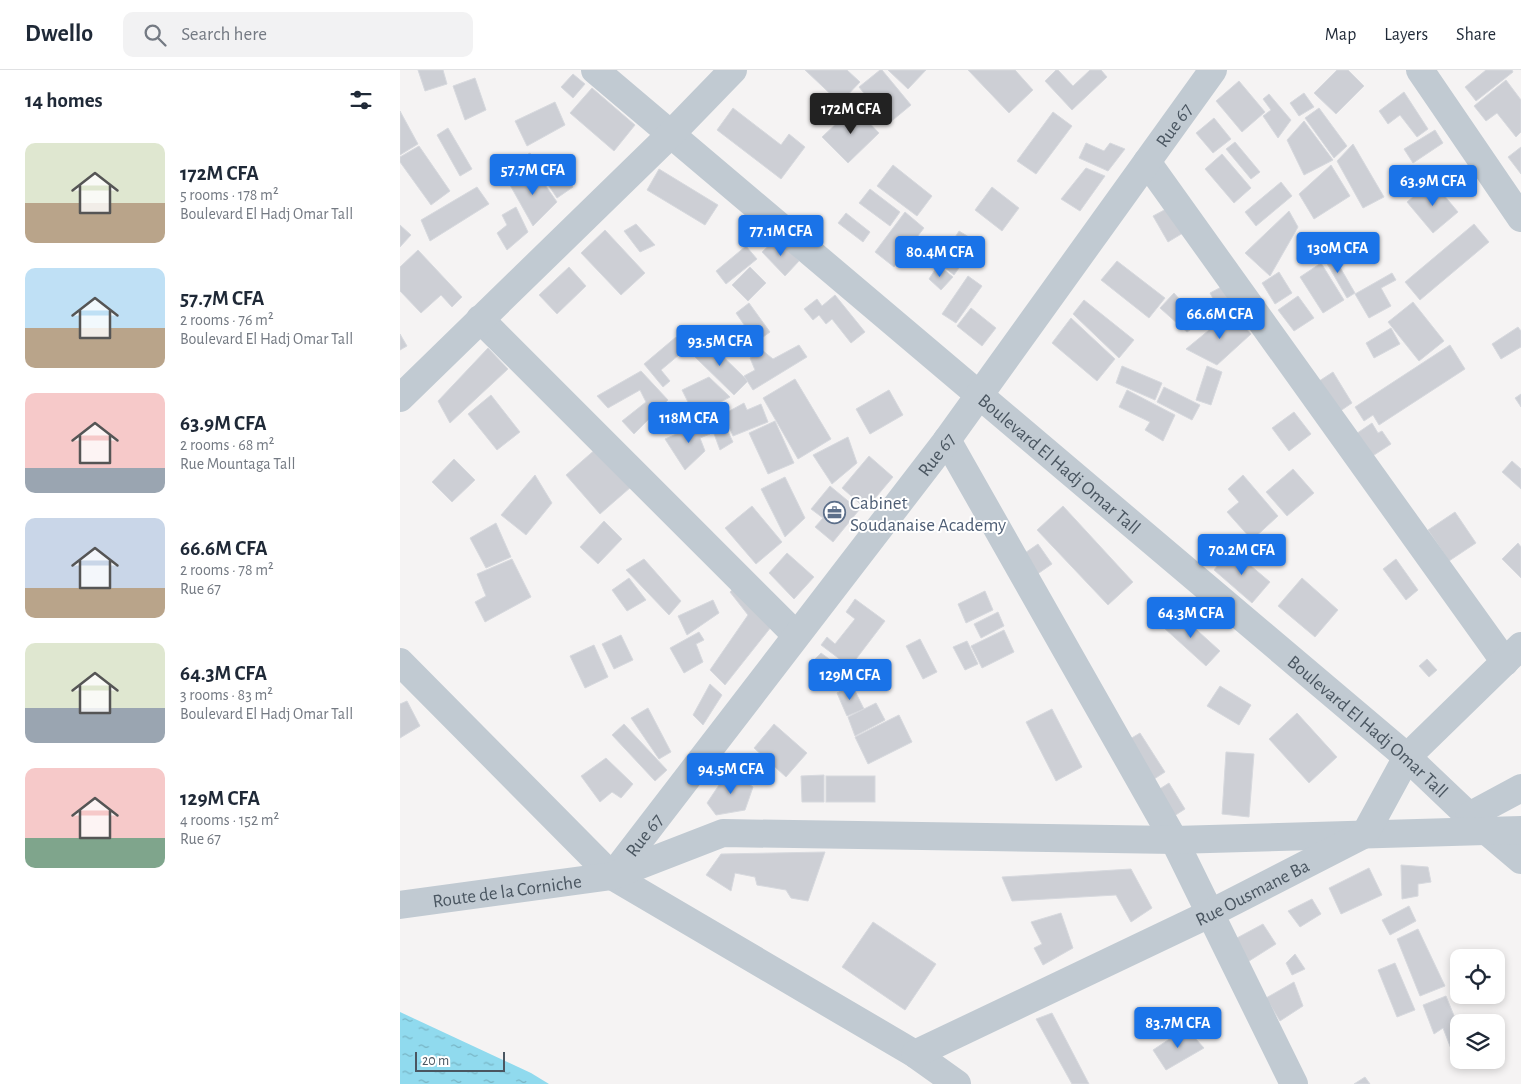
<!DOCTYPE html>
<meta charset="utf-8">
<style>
body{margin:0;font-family:"Alegreya Sans",sans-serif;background:#f2f2f3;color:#1f2937;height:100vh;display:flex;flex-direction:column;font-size:19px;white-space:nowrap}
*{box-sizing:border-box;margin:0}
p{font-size:16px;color:#747a83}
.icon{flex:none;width:28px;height:28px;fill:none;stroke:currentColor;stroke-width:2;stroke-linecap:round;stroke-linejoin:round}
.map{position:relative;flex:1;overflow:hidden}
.panel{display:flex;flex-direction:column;background:#fff;width:400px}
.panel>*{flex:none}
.buttons{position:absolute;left:1050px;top:879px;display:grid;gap:10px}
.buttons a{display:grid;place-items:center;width:55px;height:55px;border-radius:10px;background:#fff;box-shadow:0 2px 8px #0003;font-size:25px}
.scale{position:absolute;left:15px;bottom:12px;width:90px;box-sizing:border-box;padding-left:5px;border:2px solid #4a5661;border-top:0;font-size:14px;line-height:18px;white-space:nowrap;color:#4a5661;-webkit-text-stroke:4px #fff;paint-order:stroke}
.price{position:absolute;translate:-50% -42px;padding:0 11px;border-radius:5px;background:#1a73e8;color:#fff;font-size:16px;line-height:32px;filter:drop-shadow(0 1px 2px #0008)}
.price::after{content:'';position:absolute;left:50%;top:30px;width:15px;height:11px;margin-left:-8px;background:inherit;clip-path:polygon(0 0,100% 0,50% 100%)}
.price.active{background:#222;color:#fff}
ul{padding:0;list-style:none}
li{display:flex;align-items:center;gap:15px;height:125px;padding:0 25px}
li span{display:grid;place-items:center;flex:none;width:140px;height:100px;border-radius:10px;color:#555}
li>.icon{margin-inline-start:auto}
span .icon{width:60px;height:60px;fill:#fffc;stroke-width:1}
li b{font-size:21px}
h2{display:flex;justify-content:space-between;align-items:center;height:60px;padding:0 25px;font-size:21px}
header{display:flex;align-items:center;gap:30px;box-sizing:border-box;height:70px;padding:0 25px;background:#fff;border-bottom:1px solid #e0e1e3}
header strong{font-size:24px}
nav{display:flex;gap:28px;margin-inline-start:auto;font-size:18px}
.search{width:350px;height:45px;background:#f2f2f3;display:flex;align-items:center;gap:12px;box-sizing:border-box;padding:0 18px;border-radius:10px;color:#747a83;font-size:19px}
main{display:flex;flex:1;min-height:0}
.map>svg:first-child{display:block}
.water{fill:url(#water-ripples)}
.building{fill:#cdcfd5;stroke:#d7d9de}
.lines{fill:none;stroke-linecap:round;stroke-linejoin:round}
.minor{stroke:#c1cad2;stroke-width:28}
.labels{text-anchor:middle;stroke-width:4;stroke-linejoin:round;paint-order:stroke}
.street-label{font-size:19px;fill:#4a5661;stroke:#fff}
.service-label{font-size:19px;fill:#4e5e75;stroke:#fff;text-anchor:start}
</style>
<header>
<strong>Dwello</strong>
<div class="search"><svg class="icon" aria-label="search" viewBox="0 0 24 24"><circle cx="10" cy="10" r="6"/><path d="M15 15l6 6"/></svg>Search here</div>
<nav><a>Map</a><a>Layers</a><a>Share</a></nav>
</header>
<main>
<section class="panel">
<h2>14 homes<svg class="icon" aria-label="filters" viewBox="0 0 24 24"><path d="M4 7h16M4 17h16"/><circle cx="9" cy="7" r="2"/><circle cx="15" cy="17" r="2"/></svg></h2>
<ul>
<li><span style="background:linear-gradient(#dfe7d0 60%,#b9a48a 0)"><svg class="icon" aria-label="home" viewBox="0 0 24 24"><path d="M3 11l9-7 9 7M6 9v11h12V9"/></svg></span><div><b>172M CFA</b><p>5 rooms · 178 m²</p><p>Boulevard El Hadj Omar Tall</p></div></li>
<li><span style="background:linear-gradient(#bfe0f5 60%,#b9a48a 0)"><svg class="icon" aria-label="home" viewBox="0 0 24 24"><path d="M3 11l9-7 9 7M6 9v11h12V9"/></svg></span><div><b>57.7M CFA</b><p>2 rooms · 76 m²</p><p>Boulevard El Hadj Omar Tall</p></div></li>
<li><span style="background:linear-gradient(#f6c9c9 75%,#9aa5b1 0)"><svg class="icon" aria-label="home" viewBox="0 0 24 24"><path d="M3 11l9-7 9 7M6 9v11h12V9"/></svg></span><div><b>63.9M CFA</b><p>2 rooms · 68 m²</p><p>Rue Mountaga Tall</p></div></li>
<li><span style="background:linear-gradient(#c9d6e8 70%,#b9a48a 0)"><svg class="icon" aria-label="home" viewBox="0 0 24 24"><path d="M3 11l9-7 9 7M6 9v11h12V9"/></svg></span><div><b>66.6M CFA</b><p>2 rooms · 78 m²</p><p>Rue 67</p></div></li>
<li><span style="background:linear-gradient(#dfe7d0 65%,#9aa5b1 0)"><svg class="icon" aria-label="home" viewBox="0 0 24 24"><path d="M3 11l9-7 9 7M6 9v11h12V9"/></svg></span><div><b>64.3M CFA</b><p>3 rooms · 83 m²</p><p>Boulevard El Hadj Omar Tall</p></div></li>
<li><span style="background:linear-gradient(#f6c9c9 70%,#7fa58c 0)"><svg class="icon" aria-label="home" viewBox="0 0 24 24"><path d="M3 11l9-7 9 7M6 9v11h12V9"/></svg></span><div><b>129M CFA</b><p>4 rooms · 152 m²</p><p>Rue 67</p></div></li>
</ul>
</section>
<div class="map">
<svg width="1121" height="1014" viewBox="0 0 1121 1014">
<defs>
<pattern id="water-ripples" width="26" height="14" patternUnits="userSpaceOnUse" patternTransform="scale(1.25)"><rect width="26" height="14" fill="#90daee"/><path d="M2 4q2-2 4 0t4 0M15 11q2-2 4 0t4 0" fill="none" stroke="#78b4c4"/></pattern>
</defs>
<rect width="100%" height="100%" fill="#f5f3f3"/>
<polygon class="water" points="0,942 131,1003 149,1014 0,1014"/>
<g class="building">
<polygon points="18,0 43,0 47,14 25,21"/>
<polygon points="405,0 447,0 460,12 440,33"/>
<polygon points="480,0 482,0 511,35 488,54 459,17"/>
<polygon points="488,0 526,0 508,19"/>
<polygon points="568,0 615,0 633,20 609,43"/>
<polygon points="656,0 658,0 673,16 690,0 701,0 707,7 672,40 645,11"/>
<polygon points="937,0 948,0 964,16 936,44 914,23"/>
<polygon points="1086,0 1112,0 1113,2 1076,31 1065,17"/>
<polygon points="173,4 185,14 173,28 161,17"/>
<polygon points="75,8 86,40 65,50 53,16"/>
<polygon points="1106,10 1121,30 1121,62 1116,67 1097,43 1086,51 1074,36"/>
<polygon points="839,11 865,42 842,62 816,31"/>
<polygon points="192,18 235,55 214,81 170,43"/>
<polygon points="1004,22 1028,59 1017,67 1000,45 988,54 979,41"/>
<polygon points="904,23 914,37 899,46 890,33"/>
<polygon points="869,24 891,50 878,68 863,46 871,40 863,29"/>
<polygon points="155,32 165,55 127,76 115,51"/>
<polygon points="454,37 479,63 448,93 422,67"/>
<polygon points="333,38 381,75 389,64 405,77 381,109 317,60"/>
<polygon points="919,38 947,76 934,88 905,48"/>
<polygon points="0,41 18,74 0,85"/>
<polygon points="653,42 672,56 636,104 617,91"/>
<polygon points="814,48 831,69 813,83 796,63"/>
<polygon points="904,51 933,90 904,105 887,70"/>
<polygon points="48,58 72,99 60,106 37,65"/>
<polygon points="1035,60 1043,73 1013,93 1004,79"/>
<polygon points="835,72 860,102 851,109 826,79"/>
<polygon points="686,73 704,81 710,73 725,79 708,101 679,88"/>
<polygon points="953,74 984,127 963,138 937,91"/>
<polygon points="19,76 50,121 31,135 0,92 0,87"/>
<polygon points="1121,77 1121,104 1108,87"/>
<polygon points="130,83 137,95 122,104 115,92"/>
<polygon points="822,84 851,118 834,133 805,99"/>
<polygon points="153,87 173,117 157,128 137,98"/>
<polygon points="112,91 120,105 108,113 100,100"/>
<polygon points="493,95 532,126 517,146 477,116"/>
<polygon points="931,95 950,126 914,149 899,124"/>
<polygon points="686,98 705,106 680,141 661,129"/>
<polygon points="134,99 157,132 133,156 110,115"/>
<polygon points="259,99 318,135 305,155 247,120"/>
<polygon points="1032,111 1058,142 1033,163 1007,132"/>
<polygon points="881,112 892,126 856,156 845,142"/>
<polygon points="77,117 89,134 30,171 21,150"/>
<polygon points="592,117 619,138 602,161 575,140"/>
<polygon points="470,119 500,142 490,156 459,133"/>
<polygon points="116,137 128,162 107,180 97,163 107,155 102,145"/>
<polygon points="768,138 783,163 768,172 753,146"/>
<polygon points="889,141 898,157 870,206 845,183"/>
<polygon points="505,142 524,158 494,197 475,182"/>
<polygon points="446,143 470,162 463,172 438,153"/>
<polygon points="236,154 255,175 240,182 224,161"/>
<polygon points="1074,154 1089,172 1020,230 1005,212"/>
<polygon points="0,155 11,165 0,177"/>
<polygon points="205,160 245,203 221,225 181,183"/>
<polygon points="559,161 577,172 554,205 539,193"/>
<polygon points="377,168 399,191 385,206 362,182"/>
<polygon points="346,176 357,189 326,214 316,201"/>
<polygon points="18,180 62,227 52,237 41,225 21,243 0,221 0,197"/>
<polygon points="930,180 955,223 947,228 922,185"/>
<polygon points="717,191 765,228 749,248 701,210"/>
<polygon points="921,193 944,230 923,243 900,207"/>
<polygon points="538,195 553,207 541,220 529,209"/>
<polygon points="169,197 186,216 157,244 139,225"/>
<polygon points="350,197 366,213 348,231 332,215"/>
<polygon points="879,202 892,223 875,234 862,213"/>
<polygon points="992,203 996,210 981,218 991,236 969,248 955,224"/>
<polygon points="568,206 582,216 556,253 542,244"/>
<polygon points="827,214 838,234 821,243 810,223"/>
<polygon points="774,223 800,253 787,262 760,238"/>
<polygon points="435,225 465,262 451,273 432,249 426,254 419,245 413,250 404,239 417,229 422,236"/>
<polygon points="898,226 914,248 894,261 878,240"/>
<polygon points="684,230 734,270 719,288 673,244"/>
<polygon points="1013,232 1044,271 1019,291 988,252"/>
<polygon points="349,233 370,262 356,272 336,243"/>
<polygon points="571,238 596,258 582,276 557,256"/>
<polygon points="831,242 851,264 817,295 786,279"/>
<polygon points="671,248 715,289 697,311 652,273"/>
<polygon points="1118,257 1121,261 1121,277 1101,289 1092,274"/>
<polygon points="991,258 1000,274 974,288 966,273"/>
<polygon points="0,264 7,276 0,280"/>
<polygon points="276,267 286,279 261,300 270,311 263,317 244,294"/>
<polygon points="305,269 348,311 334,325 292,284"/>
<polygon points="399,275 407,287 353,320 344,306 355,300 350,288 362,280 373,289"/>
<polygon points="1050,275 1065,299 979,355 973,345 964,351 955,337"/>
<polygon points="88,278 108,299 50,353 38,331"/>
<polygon points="722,296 762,313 755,330 716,313"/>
<polygon points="807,296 822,302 811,335 796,330"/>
<polygon points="241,301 268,330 234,364 222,351 246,332 240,320 208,338 197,326"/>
<polygon points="933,302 952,333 933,346 913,315"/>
<polygon points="309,307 330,327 295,346 282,320"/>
<polygon points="395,309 431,369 398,389 363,328"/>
<polygon points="764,317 800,335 792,350 757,332"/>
<polygon points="489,320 503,345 470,364 456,339"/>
<polygon points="727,320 775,345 763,371 745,360 750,352 719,337"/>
<polygon points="1121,324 1121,337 1115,328"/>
<polygon points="91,325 120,362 97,380 68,344"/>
<polygon points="344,333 347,340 361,334 368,352 333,366 324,344"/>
<polygon points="894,342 911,364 889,381 872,358"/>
<polygon points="320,345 333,372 320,380 309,350"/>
<polygon points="375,351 394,393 368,404 349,363"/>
<polygon points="304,352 310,364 300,368 305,381 285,400 265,369"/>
<polygon points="972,353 978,363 982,361 991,374 965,391 950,368"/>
<polygon points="448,367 457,393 432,414 413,385"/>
<polygon points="197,378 231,417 200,444 166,405"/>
<polygon points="469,386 493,407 466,439 442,418"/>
<polygon points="54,389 75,410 52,432 32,412"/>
<polygon points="1112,391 1121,399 1121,419 1102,402"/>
<polygon points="893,399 914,423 887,446 866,422"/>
<polygon points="135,405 152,433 126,465 101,445"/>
<polygon points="843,405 878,446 852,470 827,442 839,432 828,419"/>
<polygon points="385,407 405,448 385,467 361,419"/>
<polygon points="430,416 459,440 433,472 415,457 423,448 411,439"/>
<polygon points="352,436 382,472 356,494 325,458"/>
<polygon points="663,436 733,512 708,535 637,460"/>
<polygon points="1055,442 1076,473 1049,491 1028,460"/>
<polygon points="204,451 222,469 198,494 180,477"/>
<polygon points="96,453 111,487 86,498 70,468"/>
<polygon points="1118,473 1121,477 1121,508 1102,489"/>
<polygon points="638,474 652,494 636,505 622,485"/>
<polygon points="831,479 870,512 852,533 814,500"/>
<polygon points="387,483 414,507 394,529 369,503"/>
<polygon points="112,489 131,527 85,552 75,532 86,526 77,504"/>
<polygon points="244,489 281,531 269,545 226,500"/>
<polygon points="996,489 1018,520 1006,530 983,499"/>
<polygon points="229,508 246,530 227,541 212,520"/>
<polygon points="902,508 938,540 915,567 878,536"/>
<polygon points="341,511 375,552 325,615 310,600 348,545 330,522"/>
<polygon points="585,521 593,540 566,553 558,534"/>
<polygon points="455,529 485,551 450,597 421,575 427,567 435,574 455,549 446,542"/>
<polygon points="313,530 319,543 287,565 278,546"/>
<polygon points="598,542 604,556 581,568 574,554"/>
<polygon points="777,542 820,581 806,596 763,557"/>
<polygon points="604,560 614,582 582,598 571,576"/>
<polygon points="299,562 304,570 296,574 303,592 284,603 270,578"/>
<polygon points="221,565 233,590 214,599 202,574"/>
<polygon points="520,569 537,602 523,609 506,576"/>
<polygon points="567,571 578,594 565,600 553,577"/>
<polygon points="194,575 208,607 185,618 170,586"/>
<polygon points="421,583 452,606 436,620 411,593"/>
<polygon points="1027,589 1037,600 1029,607 1019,596"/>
<polygon points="310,614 322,625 303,655 293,645"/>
<polygon points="452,615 464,639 447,646 437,623"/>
<polygon points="820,616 851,635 839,655 807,636"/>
<polygon points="7,631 20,656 0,668 0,634"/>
<polygon points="476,633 485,650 455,666 448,647"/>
<polygon points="248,638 271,682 259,689 231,648"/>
<polygon points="652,639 682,697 656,711 626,652"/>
<polygon points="897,643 937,687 909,713 869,669"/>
<polygon points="499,645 512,672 468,694 455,667"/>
<polygon points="224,654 267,700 255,711 212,665"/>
<polygon points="374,654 407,683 386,707 354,678"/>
<polygon points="740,663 765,702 751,711 725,672"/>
<polygon points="826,682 854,684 849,747 822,744"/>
<polygon points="206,688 233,714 221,728 212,722 200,732 181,706"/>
<polygon points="329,700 353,717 345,740 316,745 307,733"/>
<polygon points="424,705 424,732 402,732 401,706"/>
<rect x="426" y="706" width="49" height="26"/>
<polygon points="769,713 785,739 771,748 755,722"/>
<polygon points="425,782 408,831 391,828 386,820 357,815 355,807 335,803 331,821 306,805 321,784"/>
<polygon points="1001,795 1028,797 1031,812 1018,814 1018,826 1002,829"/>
<polygon points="969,798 982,825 941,844 929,818"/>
<polygon points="731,799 752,838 731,852 716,825 612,831 602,807"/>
<polygon points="912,829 921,844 900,857 888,841"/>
<polygon points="1009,836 1016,851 990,865 982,850"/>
<polygon points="661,843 673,878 643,895 634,878 642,874 631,852"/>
<polygon points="473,852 536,894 505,940 442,897"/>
<polygon points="863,854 876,874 846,893 835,869"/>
<polygon points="1018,859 1045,916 1020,926 997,869"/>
<polygon points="895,884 905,899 892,905 886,893"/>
<polygon points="995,893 1015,940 997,947 978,900"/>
<polygon points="894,912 903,936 880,951 866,928"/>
<polygon points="1046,926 1059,958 1059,982 1053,984 1043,958 1034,964 1023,935"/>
<polygon points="652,943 689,1014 672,1014 636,949"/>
<polygon points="786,958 804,978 766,1000 753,980"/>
<polygon points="965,1007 970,1014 954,1014"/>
</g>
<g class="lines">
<g class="minor">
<path id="s1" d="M195,0L1007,687L1069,746L1121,790"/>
<polyline points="1020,0 1121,148"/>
<polyline points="747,92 1105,592"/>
<polyline points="80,249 396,565"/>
<polyline points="0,328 271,64 333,0"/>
<polyline points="547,370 774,770 894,1014"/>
<polyline points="0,592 212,806 515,984 557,1014"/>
<polyline points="1069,746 1121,718"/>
<path id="s2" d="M212,806L547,370L813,0"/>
<path id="s3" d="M0,835L212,806L323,763L774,770L1121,760"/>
<path id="s4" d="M515,984L809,844L965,764L1007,687L1121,576"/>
</g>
</g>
<defs>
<symbol id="office-ring" viewBox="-11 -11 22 22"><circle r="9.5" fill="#fff" stroke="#5c6f8a" stroke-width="1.5"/><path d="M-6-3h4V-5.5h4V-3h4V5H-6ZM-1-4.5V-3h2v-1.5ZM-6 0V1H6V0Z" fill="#5c6f8a"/></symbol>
</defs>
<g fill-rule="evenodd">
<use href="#office-ring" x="422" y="430" width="25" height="25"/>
</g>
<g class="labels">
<g class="street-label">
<text dy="7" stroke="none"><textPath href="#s2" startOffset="938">Rue 67</textPath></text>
<text dy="7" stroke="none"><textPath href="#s2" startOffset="532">Rue 67</textPath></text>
<text dy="7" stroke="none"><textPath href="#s1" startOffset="609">Boulevard El Hadj Omar Tall</textPath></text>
<text dy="7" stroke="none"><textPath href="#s1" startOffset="1014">Boulevard El Hadj Omar Tall</textPath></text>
<text dy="7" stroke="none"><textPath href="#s2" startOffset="52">Rue 67</textPath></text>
<text dy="7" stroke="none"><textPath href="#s3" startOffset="108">Route de la Corniche</textPath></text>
<text dy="7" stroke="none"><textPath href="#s4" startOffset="374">Rue Ousmane Ba</textPath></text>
</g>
<g class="service-label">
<text x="450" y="439">Cabinet<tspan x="450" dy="22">Soudanaise Academy</tspan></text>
</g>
</g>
</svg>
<div class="buttons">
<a><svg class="icon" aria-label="locate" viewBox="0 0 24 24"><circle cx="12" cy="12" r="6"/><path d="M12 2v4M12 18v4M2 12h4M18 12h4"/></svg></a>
<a><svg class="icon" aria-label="layers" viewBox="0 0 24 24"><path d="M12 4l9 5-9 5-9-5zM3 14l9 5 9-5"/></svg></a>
</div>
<div class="scale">20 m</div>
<b class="price active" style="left:451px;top:65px">172M CFA</b>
<b class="price" style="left:133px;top:126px">57.7M CFA</b>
<b class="price" style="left:1033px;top:137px">63.9M CFA</b>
<b class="price" style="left:381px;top:187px">77.1M CFA</b>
<b class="price" style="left:938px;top:204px">130M CFA</b>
<b class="price" style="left:540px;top:208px">80.4M CFA</b>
<b class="price" style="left:820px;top:270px">66.6M CFA</b>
<b class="price" style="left:320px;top:297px">93.5M CFA</b>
<b class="price" style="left:289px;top:374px">118M CFA</b>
<b class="price" style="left:842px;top:506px">70.2M CFA</b>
<b class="price" style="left:791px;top:569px">64.3M CFA</b>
<b class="price" style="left:450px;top:631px">129M CFA</b>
<b class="price" style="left:331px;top:725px">94.5M CFA</b>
<b class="price" style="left:778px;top:979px">83.7M CFA</b>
</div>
</main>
